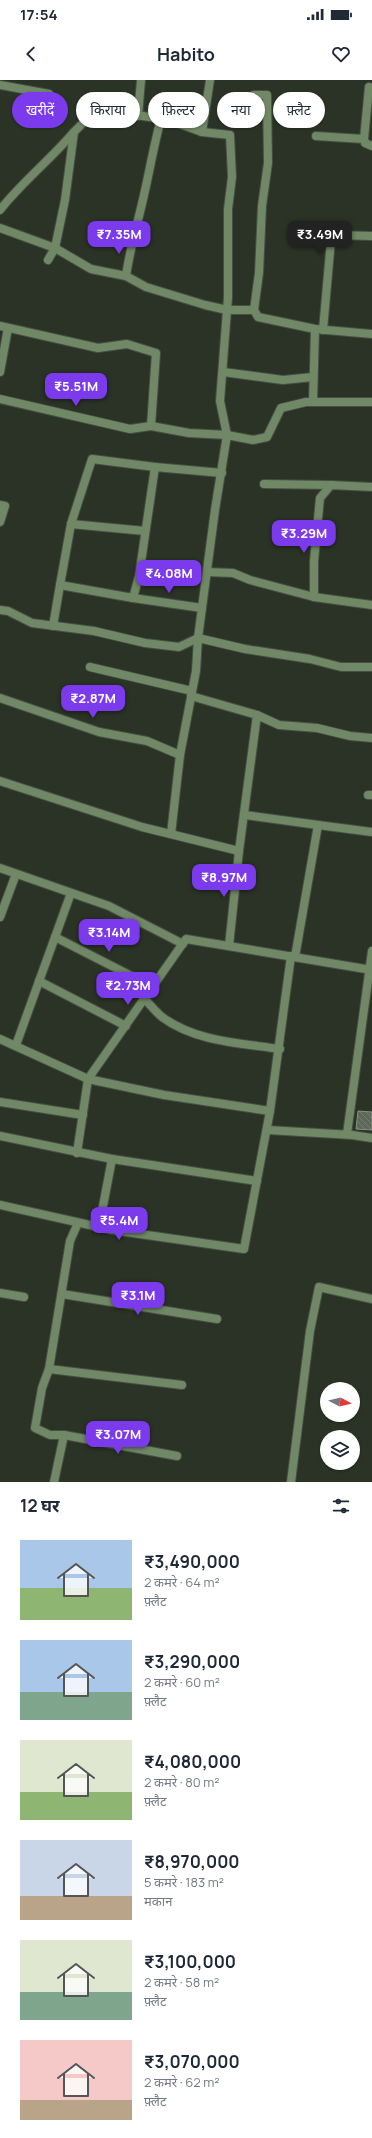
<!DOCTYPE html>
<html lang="hi">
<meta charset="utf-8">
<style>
body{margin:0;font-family:Manrope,"Noto Sans Devanagari",sans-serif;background:#f2f2f3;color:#1f2937;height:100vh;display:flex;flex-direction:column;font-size:15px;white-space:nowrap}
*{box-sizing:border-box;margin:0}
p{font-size:13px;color:#747a83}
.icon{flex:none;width:22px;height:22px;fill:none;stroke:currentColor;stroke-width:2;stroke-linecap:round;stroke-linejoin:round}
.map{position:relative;height:1402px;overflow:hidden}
.panel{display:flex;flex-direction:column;background:#fff;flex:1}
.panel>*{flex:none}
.top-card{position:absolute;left:12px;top:12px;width:348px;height:36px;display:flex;gap:8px}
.needle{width:26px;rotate:97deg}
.buttons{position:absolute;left:320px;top:1302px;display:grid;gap:8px}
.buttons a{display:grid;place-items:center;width:40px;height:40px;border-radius:50%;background:#fff;box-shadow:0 1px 3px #0004;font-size:20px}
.price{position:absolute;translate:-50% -34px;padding:0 9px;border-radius:8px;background:#7c3aed;color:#fff;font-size:13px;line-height:26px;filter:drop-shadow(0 1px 2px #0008)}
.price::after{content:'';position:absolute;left:50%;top:24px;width:12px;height:9px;margin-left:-6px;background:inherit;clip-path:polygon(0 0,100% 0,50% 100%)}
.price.current{background:#222;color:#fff}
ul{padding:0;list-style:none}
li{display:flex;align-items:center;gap:12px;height:100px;padding:0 20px}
li span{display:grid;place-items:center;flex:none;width:112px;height:80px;border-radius:0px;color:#555}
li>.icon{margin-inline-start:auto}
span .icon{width:48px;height:48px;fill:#fffc;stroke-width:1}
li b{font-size:17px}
h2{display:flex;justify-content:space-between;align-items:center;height:48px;padding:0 20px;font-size:17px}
.pill{padding:0 14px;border-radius:18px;background:#fff;box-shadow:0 1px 3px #0004;font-size:14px;line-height:36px}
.pill.current{background:#7c3aed;color:#fff}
.status{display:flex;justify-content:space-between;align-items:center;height:28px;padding:0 20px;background:#fff;direction:ltr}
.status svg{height:11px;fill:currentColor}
header{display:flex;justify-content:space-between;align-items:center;height:52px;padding:0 20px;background:#fff;font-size:18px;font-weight:700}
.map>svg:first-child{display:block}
.building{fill:url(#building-back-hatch);stroke:#879283}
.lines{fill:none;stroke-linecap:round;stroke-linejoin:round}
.street-casing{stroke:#464f43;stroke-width:10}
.street{stroke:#708865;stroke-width:8}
</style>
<div class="status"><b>17:54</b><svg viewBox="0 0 49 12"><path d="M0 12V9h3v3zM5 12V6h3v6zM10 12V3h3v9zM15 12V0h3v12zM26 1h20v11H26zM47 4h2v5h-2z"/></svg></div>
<header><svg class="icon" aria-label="back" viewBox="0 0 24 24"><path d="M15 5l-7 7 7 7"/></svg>Habito<svg class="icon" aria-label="heart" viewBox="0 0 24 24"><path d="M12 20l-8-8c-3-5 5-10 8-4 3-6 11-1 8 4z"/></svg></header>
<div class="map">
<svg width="372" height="1402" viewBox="0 0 372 1402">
<defs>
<pattern id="building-back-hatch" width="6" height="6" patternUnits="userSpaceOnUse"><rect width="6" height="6" fill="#5e6859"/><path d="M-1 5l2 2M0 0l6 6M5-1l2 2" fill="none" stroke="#747d70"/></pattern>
</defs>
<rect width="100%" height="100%" fill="#2a3326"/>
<polygon class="building" points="358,1031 372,1032 372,1050 356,1049"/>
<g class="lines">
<defs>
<g id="street">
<polyline points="0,5 49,14"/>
<polyline points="254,15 267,15 268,83 262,126 259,193 254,230 258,237 315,249 372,254"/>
<polyline points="138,36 141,0"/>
<path d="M161,39C154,64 150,89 144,115C138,142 130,168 126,196L146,207L205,225L227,230H254"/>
<polyline points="202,52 210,0"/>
<polyline points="316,56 364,59 365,63 372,66"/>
<polyline points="364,59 369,7"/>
<path d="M0,130C22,102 50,80 73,53"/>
<polyline points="0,148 55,168 91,189 126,196"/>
<polyline points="0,246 98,268 127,264 156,273 151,346 189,353 227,355 220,321 228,217 228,129 232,97 230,55 202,52 169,40 97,29 74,52 65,120 55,168 48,180"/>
<polyline points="323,250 331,160 334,155 372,156"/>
<polyline points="0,292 8,248"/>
<polyline points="223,292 283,300 313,297"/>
<polyline points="0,319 130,349 151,346"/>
<polyline points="313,322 315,249"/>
<polyline points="372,322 306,322 281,328 267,357 253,360 227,355 215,430 198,558 245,569 310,579 341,587 372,587"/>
<polyline points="264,404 331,405"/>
<polyline points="0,425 5,426 0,442"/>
<polyline points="71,444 145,451"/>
<polyline points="207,492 233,493 250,500 314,517 314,481 320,418 331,405 372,407"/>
<polyline points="60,505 71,444 92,379 155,387"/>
<polyline points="314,517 372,525"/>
<polyline points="133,518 202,528"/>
<polyline points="0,530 8,531 32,543 94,551 145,563 179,567 198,558"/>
<polyline points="53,546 60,505 133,518 139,496 155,387 222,393"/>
<polyline points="90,587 192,611"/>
<polyline points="191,616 257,635 239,771 229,866"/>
<polyline points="0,618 99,652 147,661 180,675"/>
<polyline points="257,635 279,645 317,648 350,656 372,658"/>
<polyline points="0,701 142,747 239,771"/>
<polyline points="368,715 372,715"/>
<polyline points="245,735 318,745"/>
<polyline points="171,754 180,675 196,591 198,558"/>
<polyline points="0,788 109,826 183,864"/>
<polyline points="0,837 16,794"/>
<polyline points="55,857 153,907"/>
<polyline points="295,877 318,745 372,752"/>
<polyline points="39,901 126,946"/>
<path d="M145,919C150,925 156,932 162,937C196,962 240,963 280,969"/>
<polyline points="0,959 88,999 164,1015 270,1031 244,1169 112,1150 0,1125"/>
<polyline points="16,965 71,813"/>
<polyline points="0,1022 83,1035"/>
<polyline points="270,1031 291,876"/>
<polyline points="268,1050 352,1055 372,1058"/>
<polyline points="347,1054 372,871"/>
<polyline points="0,1056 112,1079 257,1101"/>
<polyline points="77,1073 88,999 186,859 372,890"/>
<polyline points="99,1147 112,1079"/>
<polyline points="0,1213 24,1217"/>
<polyline points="62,1214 217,1239"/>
<polyline points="49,1289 182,1305"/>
<polyline points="64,1355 177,1376"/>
<polyline points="54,1402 64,1355 50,1355 35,1348 42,1308 49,1289 70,1161 78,1143"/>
<polyline points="291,1402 310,1251 319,1207 372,1219"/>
</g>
</defs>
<use href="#street" class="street-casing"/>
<use href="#street" class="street"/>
</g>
</svg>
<div class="buttons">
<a><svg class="needle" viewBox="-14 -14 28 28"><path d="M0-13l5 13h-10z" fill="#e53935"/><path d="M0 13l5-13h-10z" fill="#747a83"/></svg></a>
<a><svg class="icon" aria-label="layers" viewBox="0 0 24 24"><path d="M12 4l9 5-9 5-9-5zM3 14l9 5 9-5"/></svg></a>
</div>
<b class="price" style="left:119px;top:175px">₹7.35M</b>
<b class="price current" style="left:320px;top:175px">₹3.49M</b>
<b class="price" style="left:76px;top:327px">₹5.51M</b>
<b class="price" style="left:304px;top:474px">₹3.29M</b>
<b class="price" style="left:169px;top:514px">₹4.08M</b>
<b class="price" style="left:93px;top:639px">₹2.87M</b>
<b class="price" style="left:224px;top:818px">₹8.97M</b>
<b class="price" style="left:109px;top:873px">₹3.14M</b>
<b class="price" style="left:128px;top:926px">₹2.73M</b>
<b class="price" style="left:119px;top:1161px">₹5.4M</b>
<b class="price" style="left:138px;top:1236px">₹3.1M</b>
<b class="price" style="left:118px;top:1375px">₹3.07M</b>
<div class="top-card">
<a class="pill current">खरीदें</a>
<a class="pill">किराया</a>
<a class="pill">फ़िल्टर</a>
<a class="pill">नया</a>
<a class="pill">फ़्लैट</a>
</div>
</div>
<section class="panel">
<h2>12 घर<svg class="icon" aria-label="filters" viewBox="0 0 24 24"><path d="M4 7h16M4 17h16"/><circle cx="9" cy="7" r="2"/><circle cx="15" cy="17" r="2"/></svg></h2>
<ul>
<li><span style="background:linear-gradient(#a9c7e8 60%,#8fb573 0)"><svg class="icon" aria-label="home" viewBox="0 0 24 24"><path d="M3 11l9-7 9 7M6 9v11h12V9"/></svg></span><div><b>₹3,490,000</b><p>2 कमरे · 64 m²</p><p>फ़्लैट</p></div></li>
<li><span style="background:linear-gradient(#a9c7e8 65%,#7fa58c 0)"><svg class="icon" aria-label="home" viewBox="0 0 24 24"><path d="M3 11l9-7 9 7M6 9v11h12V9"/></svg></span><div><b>₹3,290,000</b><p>2 कमरे · 60 m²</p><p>फ़्लैट</p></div></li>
<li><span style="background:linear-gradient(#dfe7d0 65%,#8fb573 0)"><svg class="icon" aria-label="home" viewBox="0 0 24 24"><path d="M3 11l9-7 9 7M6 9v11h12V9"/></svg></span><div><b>₹4,080,000</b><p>2 कमरे · 80 m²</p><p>फ़्लैट</p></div></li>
<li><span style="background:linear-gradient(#c9d6e8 70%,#b9a48a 0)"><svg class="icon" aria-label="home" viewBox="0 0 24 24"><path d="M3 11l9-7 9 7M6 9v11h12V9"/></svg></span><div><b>₹8,970,000</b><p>5 कमरे · 183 m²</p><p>मकान</p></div></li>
<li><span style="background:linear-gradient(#dfe7d0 65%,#7fa58c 0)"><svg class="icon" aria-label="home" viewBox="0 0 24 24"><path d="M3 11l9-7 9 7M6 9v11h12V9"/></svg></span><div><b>₹3,100,000</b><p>2 कमरे · 58 m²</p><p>फ़्लैट</p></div></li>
<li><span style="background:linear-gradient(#f6c9c9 75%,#b9a48a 0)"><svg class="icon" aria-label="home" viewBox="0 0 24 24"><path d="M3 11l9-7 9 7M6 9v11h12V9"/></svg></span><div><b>₹3,070,000</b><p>2 कमरे · 62 m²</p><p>फ़्लैट</p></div></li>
</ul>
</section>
